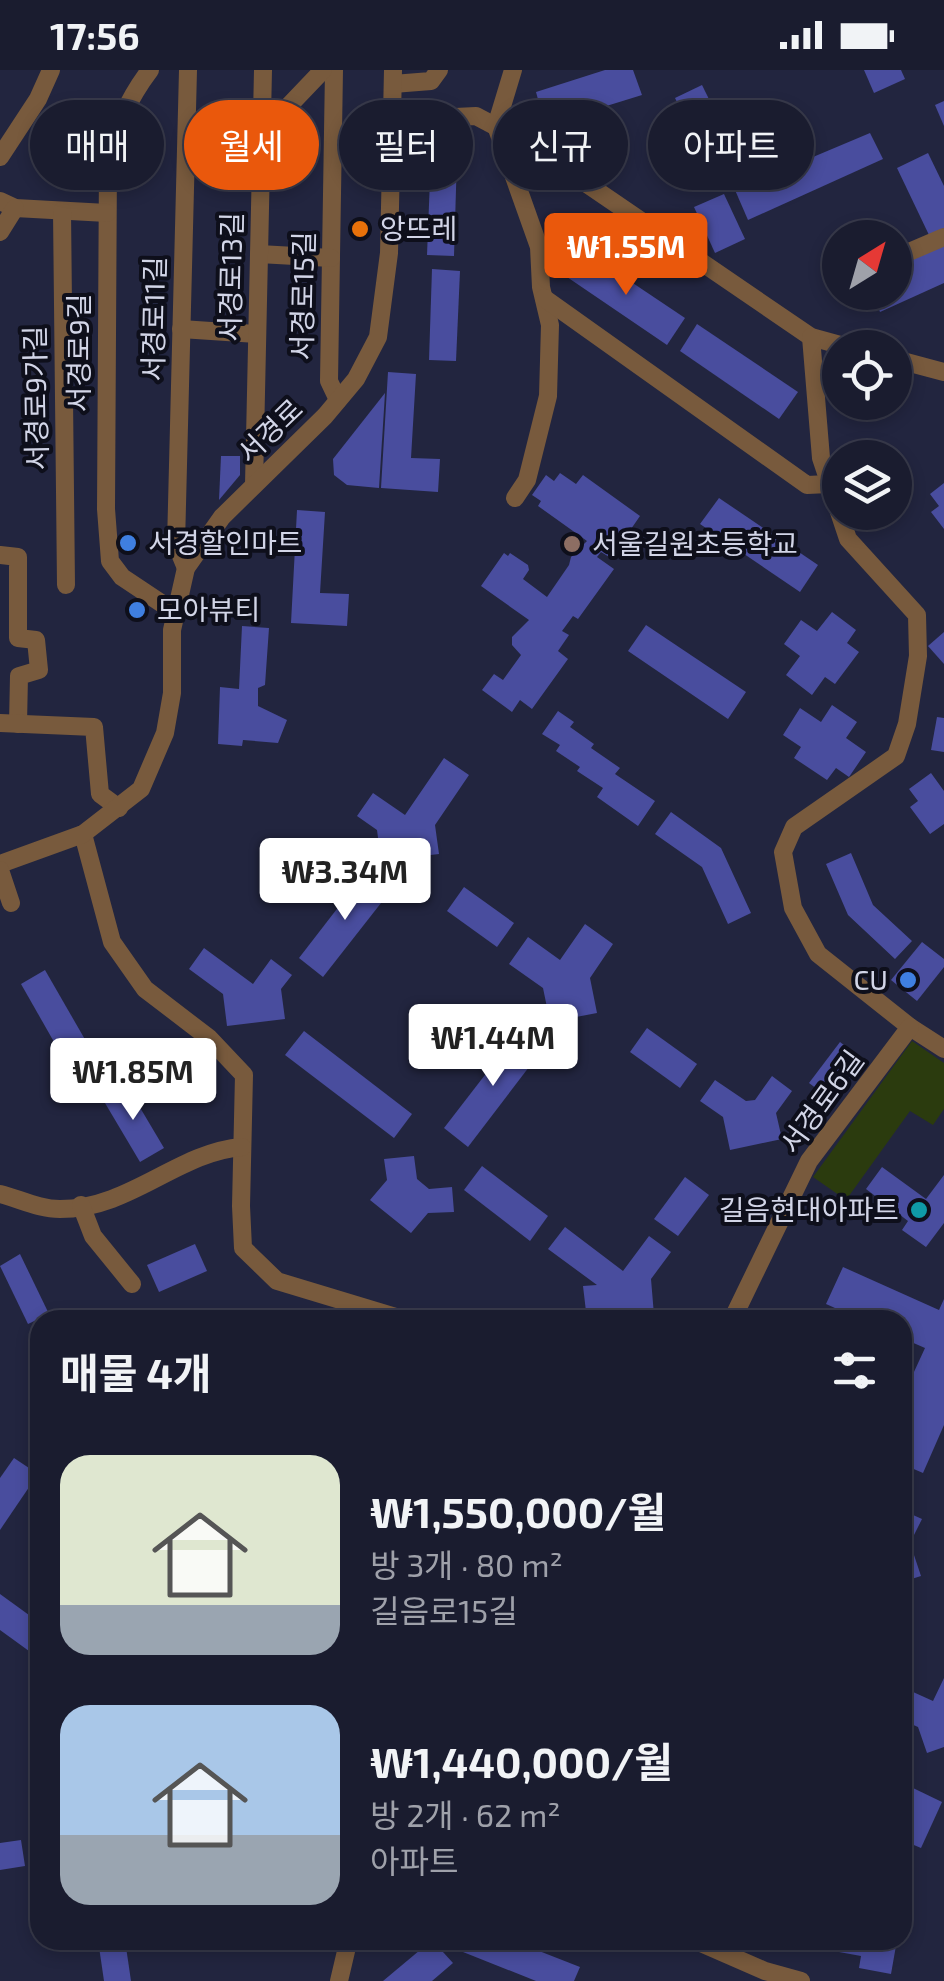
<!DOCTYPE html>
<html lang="ko">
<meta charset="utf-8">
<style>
body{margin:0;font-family:"Exo 2","Noto Sans KR",sans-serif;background:#27293b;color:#f1f3f6;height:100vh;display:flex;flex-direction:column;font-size:38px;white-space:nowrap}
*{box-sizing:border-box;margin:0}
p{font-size:32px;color:#9fa1aa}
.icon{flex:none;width:55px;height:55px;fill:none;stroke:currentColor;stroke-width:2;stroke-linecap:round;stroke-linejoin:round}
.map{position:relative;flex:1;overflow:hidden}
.drawer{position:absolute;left:30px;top:1240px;width:882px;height:640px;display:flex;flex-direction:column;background:#1a1c2f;border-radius:30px;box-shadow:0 5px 15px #0003,0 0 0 2px #383a4b}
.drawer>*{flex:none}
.top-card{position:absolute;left:30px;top:30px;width:885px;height:90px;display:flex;gap:20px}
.needle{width:65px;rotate:37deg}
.tools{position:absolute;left:822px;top:150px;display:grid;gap:20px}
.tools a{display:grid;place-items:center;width:90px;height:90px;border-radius:50%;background:#1a1c2f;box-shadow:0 5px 15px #0003,0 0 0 2px #383a4b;font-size:50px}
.price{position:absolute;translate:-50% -85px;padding:0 22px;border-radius:10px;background:#fff;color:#222;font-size:32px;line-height:65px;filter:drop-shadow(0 2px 5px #0008)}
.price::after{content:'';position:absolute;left:50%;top:60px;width:30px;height:22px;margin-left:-15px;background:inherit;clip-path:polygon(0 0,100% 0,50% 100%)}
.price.on{background:#ea580c;color:#fff}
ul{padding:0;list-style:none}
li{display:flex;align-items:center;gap:30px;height:250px;padding:0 30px}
li span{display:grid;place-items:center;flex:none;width:280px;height:200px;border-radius:30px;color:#555}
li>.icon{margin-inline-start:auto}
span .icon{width:120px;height:120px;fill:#fffc;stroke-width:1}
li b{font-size:42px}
h2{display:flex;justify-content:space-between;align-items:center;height:120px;padding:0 30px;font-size:42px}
.chip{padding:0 35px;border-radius:45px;background:#1a1c2f;box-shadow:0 5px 15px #0003,0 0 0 2px #383a4b;font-size:35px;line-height:90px}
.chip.on{background:#ea580c;color:#fff}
.status{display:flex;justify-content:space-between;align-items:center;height:70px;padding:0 50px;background:#1a1c2f;direction:ltr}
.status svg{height:28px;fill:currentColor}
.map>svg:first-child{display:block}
.green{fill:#2b3b0e}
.building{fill:#494d9e}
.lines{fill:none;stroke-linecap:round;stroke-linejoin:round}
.minor{stroke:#785a3d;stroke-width:18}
.food-dot{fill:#e8710a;stroke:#0e0f1b;stroke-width:4}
.shop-dot{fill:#3f7fe0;stroke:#0e0f1b;stroke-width:4}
.education-dot{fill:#8d6e63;stroke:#0e0f1b;stroke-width:4}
.culture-dot{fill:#0f9aa8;stroke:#0e0f1b;stroke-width:4}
.labels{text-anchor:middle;stroke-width:8;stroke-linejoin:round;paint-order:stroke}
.poi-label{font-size:28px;fill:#d2d5e7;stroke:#0e0f1b;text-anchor:start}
.street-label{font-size:28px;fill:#d2d5e7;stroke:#0e0f1b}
</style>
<div class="status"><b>17:56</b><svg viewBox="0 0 49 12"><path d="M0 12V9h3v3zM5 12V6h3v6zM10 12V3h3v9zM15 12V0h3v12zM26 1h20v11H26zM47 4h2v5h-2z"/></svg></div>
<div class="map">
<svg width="944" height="1911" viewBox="0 0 944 1911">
<rect width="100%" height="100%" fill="#22253f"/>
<polygon class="green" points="912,971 944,993 944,1039 933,1055 910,1041 846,1130 813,1107"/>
<g class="building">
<polygon points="605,0 633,0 642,25 545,55 536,22"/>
<polygon points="864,0 901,0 905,9 874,23"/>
<polygon points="702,15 734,80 708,93 675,28"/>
<polygon points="944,31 944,56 935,35"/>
<polygon points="870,63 883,89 748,150 735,120"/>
<polygon points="928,83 944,116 944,158 929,165 897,98"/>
<polygon points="431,84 457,86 454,186 427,185"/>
<polygon points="724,124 745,169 715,183 694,137"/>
<polygon points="944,176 944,213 880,242 872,222 895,222 895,195"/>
<polygon points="585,181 685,248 667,275 567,207"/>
<polygon points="432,199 460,201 456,291 429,290"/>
<polygon points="697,254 798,322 779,349 680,281"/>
<polygon points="388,302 416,304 411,388 440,389 438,422 381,418"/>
<polygon points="385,323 379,418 347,415 334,405 333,389"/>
<polygon points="221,386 240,386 240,405 219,430"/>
<polygon points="560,403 576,414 583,405 640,446 611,488 601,482 597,487 614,499 578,549 573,546 562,561 569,565 558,581 568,589 532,639 520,630 512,642 482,620 494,604 503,610 521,585 512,575 512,567 529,550 481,516 504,483 508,486 510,483 528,495 529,500 523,509 547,527 569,495 571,487 587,471 538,436 541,431 532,425 546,405 554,411"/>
<polygon points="944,413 944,459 931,442 939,436 930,424"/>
<polygon points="719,428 818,495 800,522 700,454"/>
<polygon points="297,440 325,442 320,523 349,524 347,556 291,553"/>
<polygon points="832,542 856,560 847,573 859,582 835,614 825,607 812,625 786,605 800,586 784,574 801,550 817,561"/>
<polygon points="646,555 746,622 728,649 628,581"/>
<polygon points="242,556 269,558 265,615 258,618 258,636 287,650 278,673 243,670 242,676 218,674 220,617 239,619"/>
<polygon points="944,562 944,594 928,576"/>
<polygon points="832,635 857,652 846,668 866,682 849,707 836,698 827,710 794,688 801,677 783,665 800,638 821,652"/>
<polygon points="558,641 574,652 570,657 594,674 591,678 620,698 615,704 655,731 638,756 597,727 603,718 577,701 580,697 556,681 560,675 542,664"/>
<polygon points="937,647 944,648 944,682 931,680"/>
<polygon points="444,688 469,705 435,755 439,784 381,791 377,760 357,746 373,723 405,745"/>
<polygon points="931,703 944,721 944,754 930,764 910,737 918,731 909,719"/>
<polygon points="671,742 721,778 751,843 728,854 702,797 655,764"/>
<polygon points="851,783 873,835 912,871 895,889 848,845 826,794"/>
<polygon points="367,800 392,819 323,907 299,888"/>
<polygon points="464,817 514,853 497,877 447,841"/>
<polygon points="585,854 613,874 590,908 597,943 550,952 543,918 509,894 528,867 560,890"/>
<polygon points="922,872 944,889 944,897 917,931 891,910"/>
<polygon points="204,878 253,914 271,889 292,905 281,919 285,949 227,956 223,924 189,899"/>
<polygon points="45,900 102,999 78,1014 21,914"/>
<polygon points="647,958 697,994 680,1018 630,982"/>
<polygon points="304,961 412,1044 394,1068 285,985"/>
<polygon points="518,962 542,980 468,1077 444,1058"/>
<polygon points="840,972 863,990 833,1031 809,1013"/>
<polygon points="772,1006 792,1021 776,1043 782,1069 730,1080 723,1047 700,1031 715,1010 746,1031 755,1030"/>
<polygon points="126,1014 164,1078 140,1092 102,1028"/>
<polygon points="414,1086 417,1109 429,1119 452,1117 454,1142 428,1143 411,1163 370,1130 387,1110 384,1089"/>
<polygon points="482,1096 548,1146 530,1171 464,1120"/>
<polygon points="882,1097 926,1129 944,1105 944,1153 926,1177 902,1160 908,1151 866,1119"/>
<polygon points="685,1107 709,1125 678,1166 654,1149"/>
<polygon points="565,1157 623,1201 649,1166 671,1182 651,1209 654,1245 587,1250 583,1216 597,1215 548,1179"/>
<polygon points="195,1174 207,1201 159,1222 147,1195"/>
<polygon points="20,1184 49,1244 28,1254 0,1196"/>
<polygon points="843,1197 939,1240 944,1229 944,1355 923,1403 902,1394 902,1328 925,1278 902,1268 902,1250 862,1250 826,1234"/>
<polygon points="14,1388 38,1404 0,1460 0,1408"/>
<polygon points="902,1440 922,1449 910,1473 921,1506 902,1512"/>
<polygon points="0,1524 40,1553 40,1589 0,1560"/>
<polygon points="944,1608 944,1677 927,1683 918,1657 902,1650 902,1617 933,1631"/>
<polygon points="913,1718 942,1732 921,1778 902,1770 902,1740"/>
<polygon points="21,1770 25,1796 0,1800 0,1773"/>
<polygon points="902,1790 911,1792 904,1826 902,1826"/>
<polygon points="98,1870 125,1870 131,1911 104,1911"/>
<polygon points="432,1870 453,1893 432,1911 383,1911"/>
<polygon points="461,1870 511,1870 580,1897 574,1911 536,1911 458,1880"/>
<polygon points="841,1870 897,1870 891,1904 859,1898 861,1886 839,1882"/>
</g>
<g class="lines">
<g class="minor">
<path d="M150,0C128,29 116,57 108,92L106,439L110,491L122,507L176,543"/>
<polyline points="334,0 329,311 338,330"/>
<polyline points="513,0 496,56 539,177 541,217 550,255 548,326 527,410 515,428"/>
<polyline points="393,14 431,11 439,0"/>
<polyline points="393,50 476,46 527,73 811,267 851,278"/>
<polyline points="261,65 323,0"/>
<polyline points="0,87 38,29 51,0"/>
<polyline points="0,131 15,138 107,143"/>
<polyline points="62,141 66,515"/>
<polyline points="0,162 15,138"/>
<polyline points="259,184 331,188"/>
<polyline points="895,188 944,167"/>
<polyline points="544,228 807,415 829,414"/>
<polyline points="181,259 257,264"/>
<polyline points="811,267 821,388 848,469 917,545 918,586 907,654 896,686 794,757 783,782 793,838 818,884 910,957 944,979"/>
<polyline points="895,289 944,302"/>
<polyline points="254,415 263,0"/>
<polyline points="0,485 18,487 18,568 36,570 39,600 19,606 18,654"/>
<polyline points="186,498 176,474 188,0"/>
<polyline points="0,653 94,657 100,724 119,738"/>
<polyline points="83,764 112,872 145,919 209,968 244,1005 241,1136 243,1178 277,1211 406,1250"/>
<polyline points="0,794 83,764 141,719 165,663 172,623 172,560 186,498 222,447 325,346 356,309 378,267 389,183 393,0"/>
<polyline points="0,800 11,833"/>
<path d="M0,1124C20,1129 39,1139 60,1139C130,1139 178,1082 242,1077"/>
<polyline points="81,1135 93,1166 132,1214"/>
<polyline points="732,1250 809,1091 910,957"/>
<polyline points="694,1870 765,1901 801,1911"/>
<polyline points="339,1911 347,1877 353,1870"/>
</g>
</g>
<circle class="food-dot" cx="360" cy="159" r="10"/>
<g class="shop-dot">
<circle cx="128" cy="473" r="10"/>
<circle cx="137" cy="540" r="10"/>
<circle cx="908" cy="910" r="10"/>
</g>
<circle class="education-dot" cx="572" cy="474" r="10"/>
<circle class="culture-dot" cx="919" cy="1140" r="10"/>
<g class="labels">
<g class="poi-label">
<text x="380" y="169">앙뜨레</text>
<text x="148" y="483">서경할인마트</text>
<text x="592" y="484">서울길원초등학교</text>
<text x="157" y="550">모아뷰티</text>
<text x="888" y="920" text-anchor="end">CU</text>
<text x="899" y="1150" text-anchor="end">길음현대아파트</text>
</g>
<g class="street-label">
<text transform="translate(231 207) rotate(-89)" y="10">서경로13길</text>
<text transform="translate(303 226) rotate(-89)" y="10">서경로15길</text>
<text transform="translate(154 249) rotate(-89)" y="10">서경로11길</text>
<text transform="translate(79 283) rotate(-90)" y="10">서경로9길</text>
<text transform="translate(36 328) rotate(-91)" y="10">서경로9가길</text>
<text transform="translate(270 361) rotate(-44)" y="10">서경로</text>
<text transform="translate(822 1032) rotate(-54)" y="10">서경로6길</text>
</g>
</g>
</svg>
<div class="tools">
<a><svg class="needle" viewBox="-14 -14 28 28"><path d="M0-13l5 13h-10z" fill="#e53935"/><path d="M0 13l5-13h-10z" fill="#9fa1aa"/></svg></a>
<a><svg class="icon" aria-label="locate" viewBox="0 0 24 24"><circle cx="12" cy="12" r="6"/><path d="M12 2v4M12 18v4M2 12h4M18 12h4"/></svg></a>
<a><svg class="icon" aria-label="layers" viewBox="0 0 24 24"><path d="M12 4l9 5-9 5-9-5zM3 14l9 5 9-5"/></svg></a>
</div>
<b class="price on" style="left:626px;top:228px">₩1.55M</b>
<b class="price" style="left:345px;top:853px">₩3.34M</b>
<b class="price" style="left:493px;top:1019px">₩1.44M</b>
<b class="price" style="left:133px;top:1053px">₩1.85M</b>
<div class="top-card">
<a class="chip">매매</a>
<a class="chip on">월세</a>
<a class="chip">필터</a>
<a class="chip">신규</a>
<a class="chip">아파트</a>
</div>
<section class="drawer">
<h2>매물 4개<svg class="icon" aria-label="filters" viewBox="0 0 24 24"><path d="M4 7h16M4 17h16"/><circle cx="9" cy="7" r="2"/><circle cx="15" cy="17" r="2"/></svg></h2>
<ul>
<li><span style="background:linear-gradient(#dfe7d0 75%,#9aa5b1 0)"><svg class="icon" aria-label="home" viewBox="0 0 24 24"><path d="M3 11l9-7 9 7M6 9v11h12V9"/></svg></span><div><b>₩1,550,000/월</b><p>방 3개 · 80 m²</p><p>길음로15길</p></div></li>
<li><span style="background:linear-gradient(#a9c7e8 65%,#9aa5b1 0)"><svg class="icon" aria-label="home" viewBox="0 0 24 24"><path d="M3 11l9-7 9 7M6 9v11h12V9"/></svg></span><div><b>₩1,440,000/월</b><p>방 2개 · 62 m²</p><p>아파트</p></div></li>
</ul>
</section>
</div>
